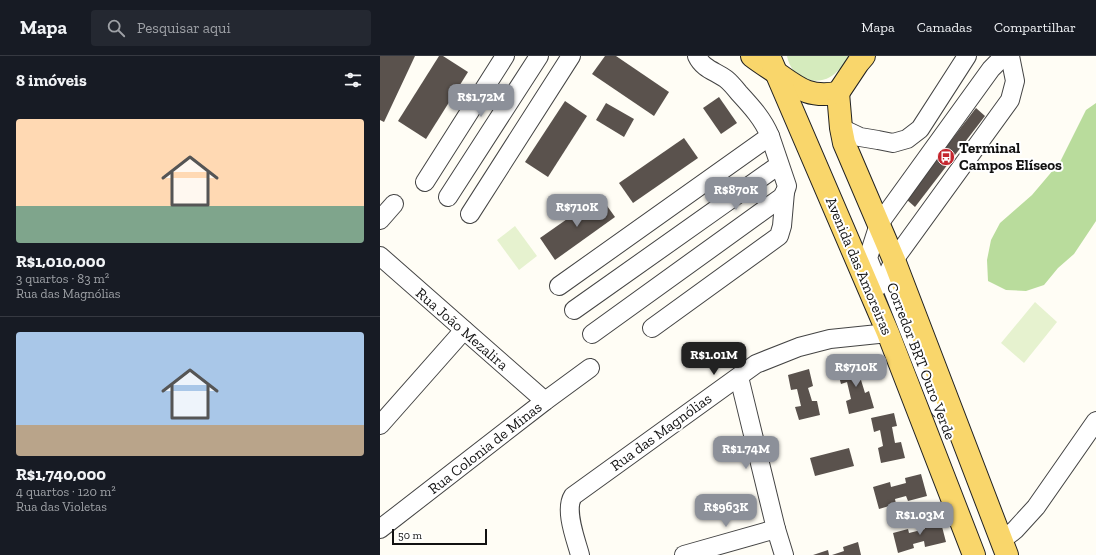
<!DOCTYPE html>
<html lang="pt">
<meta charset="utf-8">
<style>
body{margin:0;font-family:"Zilla Slab",serif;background:#242831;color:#f1f3f6;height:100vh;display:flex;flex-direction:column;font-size:15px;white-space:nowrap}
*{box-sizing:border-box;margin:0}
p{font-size:13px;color:#9ea1a6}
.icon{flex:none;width:22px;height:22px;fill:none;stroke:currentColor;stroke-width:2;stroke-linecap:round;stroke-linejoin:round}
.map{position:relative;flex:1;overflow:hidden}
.sheet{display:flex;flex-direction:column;background:#171b24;width:380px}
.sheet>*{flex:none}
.scale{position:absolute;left:12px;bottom:10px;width:95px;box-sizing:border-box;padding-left:4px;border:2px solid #111;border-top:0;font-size:11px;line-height:14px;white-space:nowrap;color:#111;-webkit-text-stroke:3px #fff;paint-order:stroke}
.price{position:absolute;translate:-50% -34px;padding:0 9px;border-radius:8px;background:#8c9099;color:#fff;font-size:13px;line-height:26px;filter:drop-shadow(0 1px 2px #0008)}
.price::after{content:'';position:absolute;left:50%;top:24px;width:12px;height:9px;margin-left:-6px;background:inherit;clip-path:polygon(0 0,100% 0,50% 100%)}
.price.selected{background:#222;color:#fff}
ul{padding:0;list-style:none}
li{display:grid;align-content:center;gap:8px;height:212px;padding:0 16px}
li+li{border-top:1px solid #363941}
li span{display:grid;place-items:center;height:124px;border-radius:4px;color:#555}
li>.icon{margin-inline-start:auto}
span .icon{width:72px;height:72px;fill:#fffc;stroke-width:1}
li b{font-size:17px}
h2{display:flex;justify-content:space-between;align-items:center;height:48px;padding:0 16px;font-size:17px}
header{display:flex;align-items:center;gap:24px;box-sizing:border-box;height:56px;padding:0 20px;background:#171b24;border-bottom:1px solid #363941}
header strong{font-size:19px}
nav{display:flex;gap:22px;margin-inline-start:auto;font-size:14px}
.search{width:280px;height:36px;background:#242831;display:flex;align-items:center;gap:10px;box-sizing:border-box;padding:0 14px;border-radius:4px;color:#9ea1a6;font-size:15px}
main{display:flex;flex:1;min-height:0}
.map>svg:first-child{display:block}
.green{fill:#d5ebbd}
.forest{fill:#b9dc9c}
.pitch{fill:#e6f2cf}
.building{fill:#5a524d}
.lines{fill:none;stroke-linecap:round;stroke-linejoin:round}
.minor-casing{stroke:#444;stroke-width:20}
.major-casing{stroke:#222;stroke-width:24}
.minor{stroke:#fff;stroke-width:18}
.major{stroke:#f9d66b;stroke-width:22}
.labels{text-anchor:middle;stroke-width:4;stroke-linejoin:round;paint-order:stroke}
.poi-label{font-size:15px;font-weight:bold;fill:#111;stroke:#fff;text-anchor:start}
.street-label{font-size:15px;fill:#111;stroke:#fff}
</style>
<header>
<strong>Mapa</strong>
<div class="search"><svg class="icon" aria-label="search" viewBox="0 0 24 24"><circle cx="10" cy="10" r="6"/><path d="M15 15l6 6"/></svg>Pesquisar aqui</div>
<nav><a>Mapa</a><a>Camadas</a><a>Compartilhar</a></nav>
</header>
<main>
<section class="sheet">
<h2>8 imóveis<svg class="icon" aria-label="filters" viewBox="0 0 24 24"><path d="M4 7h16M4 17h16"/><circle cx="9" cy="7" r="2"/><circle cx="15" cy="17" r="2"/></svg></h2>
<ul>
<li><span style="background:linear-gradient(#ffd9b3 70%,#7fa58c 0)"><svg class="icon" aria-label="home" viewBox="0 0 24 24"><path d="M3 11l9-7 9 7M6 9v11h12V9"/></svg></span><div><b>R$1,010,000</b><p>3 quartos · 83 m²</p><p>Rua das Magnólias</p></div></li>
<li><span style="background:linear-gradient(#a9c7e8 75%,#b9a48a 0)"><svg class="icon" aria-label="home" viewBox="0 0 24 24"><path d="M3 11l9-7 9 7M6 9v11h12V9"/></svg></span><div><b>R$1,740,000</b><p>4 quartos · 120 m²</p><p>Rua das Violetas</p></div></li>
</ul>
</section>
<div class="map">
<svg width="716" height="499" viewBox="0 0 716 499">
<rect width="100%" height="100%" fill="#fffdf5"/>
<path class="green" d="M407,0H469C464,7 458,17 450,21C438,28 422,25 413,14C410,10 408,5 407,0Z"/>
<polygon class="forest" points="716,47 716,165 694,198 678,212 664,229 646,235 626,234 608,225 607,204 611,184 620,167 652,139 680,106 706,54"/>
<g class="pitch">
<polygon points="135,170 157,200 139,214 117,184"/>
<polygon points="655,246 677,266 644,307 621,287"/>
</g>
<g class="building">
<polygon points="0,0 35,0 4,66 0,64"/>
<polygon points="59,0 63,0 88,16 46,83 18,65"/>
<polygon points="225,0 236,0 289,36 274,60 212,18"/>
<polygon points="339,41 357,67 341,78 323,52"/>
<polygon points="185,45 207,60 168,121 145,106"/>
<polygon points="226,47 254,63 244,81 216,64"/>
<polygon points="596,52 605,60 535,151 526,143"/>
<polygon points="304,82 318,102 253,147 239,127"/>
<polygon points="220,140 235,161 175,204 160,182"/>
<polygon points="481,306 486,323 481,324 485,337 489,335 494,352 469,358 466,345 471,343 467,326 461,328 457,313"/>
<polygon points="429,313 433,330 428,332 432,345 437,345 440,359 419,364 415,351 421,350 417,333 411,334 408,319"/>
<polygon points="514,357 517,370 512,371 515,387 521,386 525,402 501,407 498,392 503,390 500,374 494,376 491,362"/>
<polygon points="469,392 474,410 435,420 430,402"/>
<polygon points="541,418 547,440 528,445 526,440 515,443 516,448 499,453 493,431 510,426 511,431 526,427 525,422"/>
<polygon points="560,463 566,486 545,491 544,485 533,488 534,492 518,497 513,477 528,473 529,477 545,473 543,467"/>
<polygon points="478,486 481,499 452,499 464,495 463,491"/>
<polygon points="448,494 449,499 433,499"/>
</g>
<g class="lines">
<defs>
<g id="minor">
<polyline points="461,72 480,81 498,84 513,87 527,83 540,73 587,0"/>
<polyline points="45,126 125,0"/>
<polyline points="68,141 159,0"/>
<polyline points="90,158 191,0"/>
<polyline points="0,164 14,148"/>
<polyline points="0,200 165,345"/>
<polyline points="179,230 390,80"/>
<polyline points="499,230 488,202 499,168 611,13 624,0"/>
<polyline points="194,254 399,109"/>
<polyline points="272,272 399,180 402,170 405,136"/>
<path d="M212,278L402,141L405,136L407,130L390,80C383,63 371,50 359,37C355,32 351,27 346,23C335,15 323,13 317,0"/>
<polyline points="359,321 396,473 404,499"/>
<polyline points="560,353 507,219 514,204 630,44 635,25 630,0"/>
<polyline points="0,369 84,274"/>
<polyline points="0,473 165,345 210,312"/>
<polyline points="621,485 635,474 656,451 716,365"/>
<path d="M200,499C196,484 184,454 193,440L376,308L419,291L450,283L508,277"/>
<polyline points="304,499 396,473"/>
</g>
<g id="major">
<path d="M372,0C381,7 391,13 401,20C422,35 431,41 458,37"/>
<polyline points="389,0 508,277 594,499"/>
<polyline points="458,37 461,72 464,87 514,204 627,499"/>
<polyline points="458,37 478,7 484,0"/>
</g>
</defs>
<use href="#minor" class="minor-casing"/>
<use href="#major" class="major-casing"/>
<use href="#minor" class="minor"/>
<use href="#major" class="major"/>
</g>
<defs>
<symbol id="bus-disc" viewBox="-11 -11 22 22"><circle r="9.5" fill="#c4262e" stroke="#fff"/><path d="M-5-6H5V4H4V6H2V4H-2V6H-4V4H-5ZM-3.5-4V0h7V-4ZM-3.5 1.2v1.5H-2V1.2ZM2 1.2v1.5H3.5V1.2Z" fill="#fff"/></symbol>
</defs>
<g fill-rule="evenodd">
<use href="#bus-disc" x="556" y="91" width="20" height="20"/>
</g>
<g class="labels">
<g class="poi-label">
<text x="579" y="97">Terminal<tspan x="579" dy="17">Campos Elíseos</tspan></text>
</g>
<g class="street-label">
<text transform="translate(479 210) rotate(67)" y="5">Avenida das Amoreiras</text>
<text transform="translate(82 273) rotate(41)" y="5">Rua João Mezalira</text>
<text transform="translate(541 305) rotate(69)" y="5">Corredor BRT Ouro Verde</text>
<text transform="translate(281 376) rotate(-36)" y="5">Rua das Magnólias</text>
<text transform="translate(105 392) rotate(-38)" y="5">Rua Colonia de Minas</text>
</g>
</g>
</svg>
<div class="scale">50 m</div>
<b class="price" style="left:101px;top:62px">R$1.72M</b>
<b class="price" style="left:356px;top:155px">R$870K</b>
<b class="price" style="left:197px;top:172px">R$710K</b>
<b class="price selected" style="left:334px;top:320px">R$1.01M</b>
<b class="price" style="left:476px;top:332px">R$710K</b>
<b class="price" style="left:366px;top:414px">R$1.74M</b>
<b class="price" style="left:346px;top:472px">R$963K</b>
<b class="price" style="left:540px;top:480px">R$1.03M</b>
</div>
</main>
